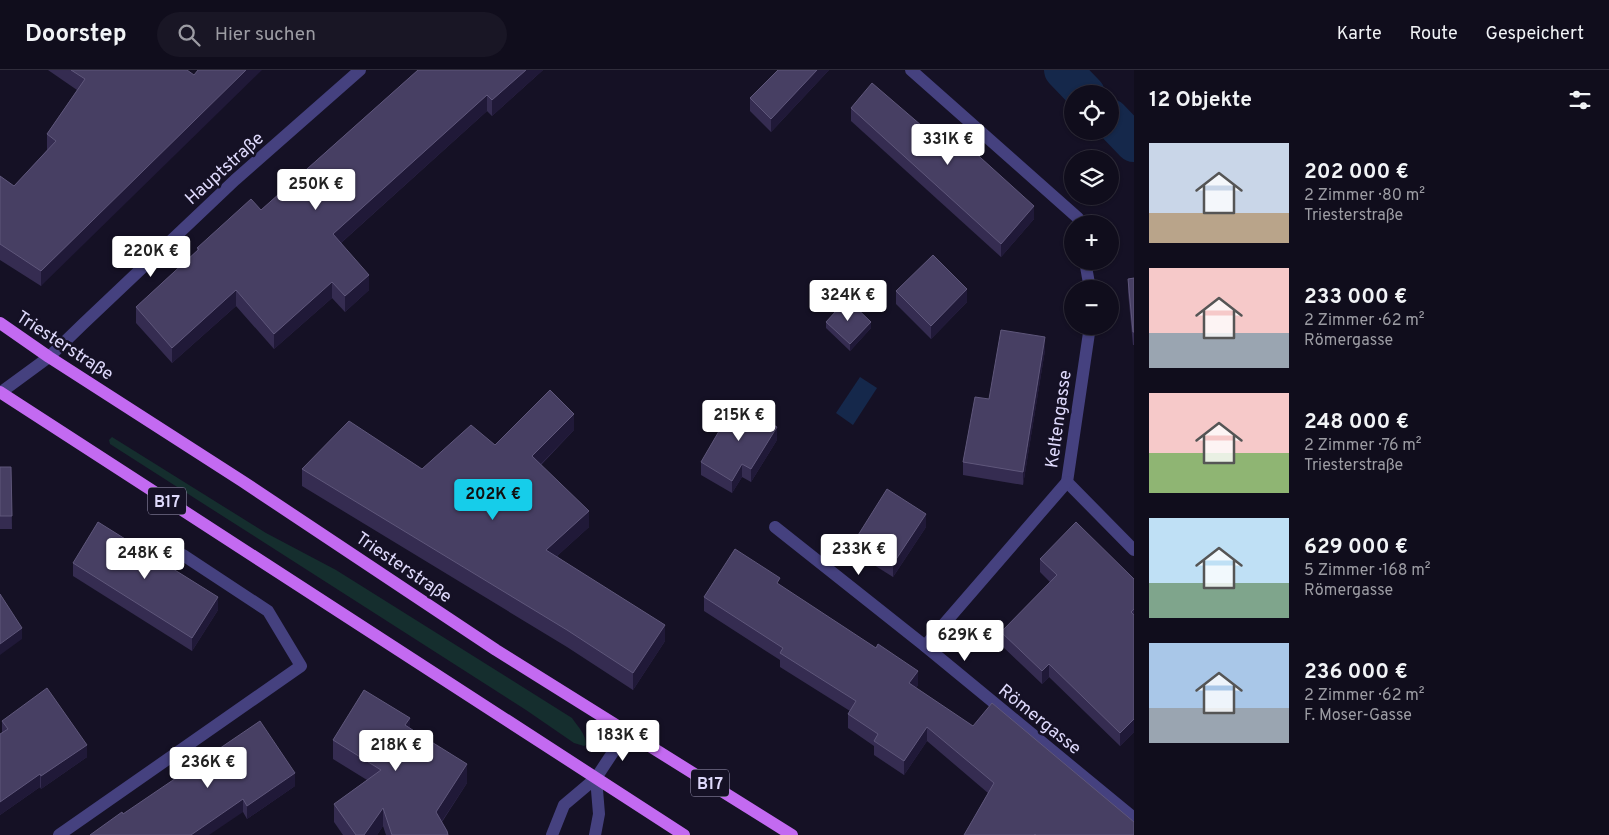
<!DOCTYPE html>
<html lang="de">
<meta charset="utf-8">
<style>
body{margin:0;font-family:Overpass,sans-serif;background:#191625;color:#f1f3f6;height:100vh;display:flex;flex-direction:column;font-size:19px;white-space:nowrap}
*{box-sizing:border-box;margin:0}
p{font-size:16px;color:#9c9ca3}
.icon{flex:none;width:28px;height:28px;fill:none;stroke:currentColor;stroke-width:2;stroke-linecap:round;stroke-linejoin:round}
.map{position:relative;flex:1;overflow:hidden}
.drawer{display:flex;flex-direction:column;background:#100d1c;width:475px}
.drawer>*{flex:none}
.fabs{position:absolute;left:1064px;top:15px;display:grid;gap:10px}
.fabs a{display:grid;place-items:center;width:55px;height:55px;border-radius:50%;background:#100d1c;box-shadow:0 1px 4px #0004,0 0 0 1px #302d3b;font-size:25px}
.price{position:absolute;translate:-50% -42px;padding:0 11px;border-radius:5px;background:#fff;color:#222;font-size:16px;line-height:32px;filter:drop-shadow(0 1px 2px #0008)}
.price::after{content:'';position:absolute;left:50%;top:30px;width:15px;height:11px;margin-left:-8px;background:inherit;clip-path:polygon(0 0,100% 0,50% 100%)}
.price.active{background:#16cdea;color:#111}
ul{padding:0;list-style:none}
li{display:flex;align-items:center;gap:15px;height:125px;padding:0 15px}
li span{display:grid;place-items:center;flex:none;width:140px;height:100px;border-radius:0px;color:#555}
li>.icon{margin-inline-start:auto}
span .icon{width:60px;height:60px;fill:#fffc;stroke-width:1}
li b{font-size:21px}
h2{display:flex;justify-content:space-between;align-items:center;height:60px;padding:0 15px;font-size:21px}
header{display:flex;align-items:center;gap:30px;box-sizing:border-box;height:70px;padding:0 25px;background:#100d1c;border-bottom:1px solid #302d3b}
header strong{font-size:24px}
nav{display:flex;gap:28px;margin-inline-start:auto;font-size:18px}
.search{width:350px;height:45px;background:#191625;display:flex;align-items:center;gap:12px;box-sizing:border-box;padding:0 18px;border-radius:28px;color:#9c9ca3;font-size:19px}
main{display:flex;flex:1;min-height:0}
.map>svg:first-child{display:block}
.green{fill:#152e2e}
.water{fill:#15284b}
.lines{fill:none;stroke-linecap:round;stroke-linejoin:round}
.canal{stroke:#15284b;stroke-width:38}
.minor{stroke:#45417f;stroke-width:12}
.major{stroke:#c36af1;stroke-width:12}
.wall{fill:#352c51}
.shaded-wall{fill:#201938}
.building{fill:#473f63;stroke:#5f577b}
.labels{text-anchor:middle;stroke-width:5;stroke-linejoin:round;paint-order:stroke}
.shield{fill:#151125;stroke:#a29dbb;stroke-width:1}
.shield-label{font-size:16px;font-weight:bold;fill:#ded9fb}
.street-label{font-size:18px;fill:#ded9fb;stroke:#151125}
</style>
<header>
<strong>Doorstep</strong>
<div class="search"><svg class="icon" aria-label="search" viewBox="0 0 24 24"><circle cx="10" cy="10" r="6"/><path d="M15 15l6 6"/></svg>Hier suchen</div>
<nav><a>Karte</a><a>Route</a><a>Gespeichert</a></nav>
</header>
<main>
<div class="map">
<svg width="1134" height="765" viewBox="0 0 1134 765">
<rect width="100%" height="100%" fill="#151125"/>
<path class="green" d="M112,367L266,463L336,500L572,648C578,657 586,664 586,675L584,676L574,673L526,640L110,374L109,370Z"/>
<polygon class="water" points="860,307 877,318 853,355 836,343"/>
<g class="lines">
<g class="canal">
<polyline points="1063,0 1086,24"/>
<polyline points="1110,48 1134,73"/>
</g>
<g class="minor">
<polyline points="911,0 1078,148 1079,154"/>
<polyline points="1085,191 1090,219"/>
<polyline points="1090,256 1067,412 1134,480"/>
<polyline points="0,323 49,287 83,254 235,110 360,0"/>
<polyline points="1067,412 925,576 1134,748"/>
<polyline points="775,457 925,576"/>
<polyline points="59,765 301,596 268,541 183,485"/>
<polyline points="552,765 564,735 596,708 627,661"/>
<polyline points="595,765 599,744 596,708"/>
</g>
<g class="major">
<polyline points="0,253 49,287 242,411 496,580 792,765"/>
<polyline points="0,322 684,765"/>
</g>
</g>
<g class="wall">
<polygon points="48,0 187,0 41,216 0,190 0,106 14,116 47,80 47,64 77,20"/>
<polygon points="418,0 543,0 492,46 487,41 341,173 369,220 345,242 332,228 274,279 236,236 172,293 136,253 136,237 197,181 197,178 261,140"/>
<polygon points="778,0 829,0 771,62 750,41 750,28"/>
<polygon points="851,38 950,80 1034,149 1001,187 851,51"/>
<polygon points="1134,208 1134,275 1133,275 1128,222 1128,209"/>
<polygon points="896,221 967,232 931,269 896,234"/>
<polygon points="826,252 871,258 850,281 826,258"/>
<polygon points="1045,280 1023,415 963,405 963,392 989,329"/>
<polygon points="574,360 541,395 589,457 557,486 665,571 633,620 567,577 302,416 302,399 422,399 495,375"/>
<polygon points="777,370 751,412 742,407 732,423 701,405 701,392"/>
<polygon points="0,397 11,397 12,459 0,459"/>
<polygon points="926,457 893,507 855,483 855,470"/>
<polygon points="1040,489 1134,509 1134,662 1120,676 1049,607 1042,614 1001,575 1001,562 1050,512 1040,502"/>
<polygon points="73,493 218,540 192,581 73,506"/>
<polygon points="780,515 918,615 916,618 1134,765 964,765 988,723 927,671 904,705 874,685 874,676 848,658 848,644 850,641 780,597 780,590 704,541 704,527"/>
<polygon points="2,651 87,687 41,719 40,717 0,745 0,664 2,663"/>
<polygon points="410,658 432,672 467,713 442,752 448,765 386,765 383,756 377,765 343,765 334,752 334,734 367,710 333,689 333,670"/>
<polygon points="295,716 247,749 243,742 123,744"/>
</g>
<g class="shaded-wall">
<polygon points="246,0 262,0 41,216 41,201"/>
<polygon points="526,0 543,0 492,46 492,30"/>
<polygon points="817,0 829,0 771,62 771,49"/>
<polygon points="487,25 487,41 333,180 333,164"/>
<polygon points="1034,136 1034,149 1001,187 1001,174"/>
<polygon points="369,205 369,220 345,242 345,226"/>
<polygon points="332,212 332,228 274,279 274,264"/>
<polygon points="967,219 967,232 931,269 931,256"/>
<polygon points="236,220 236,236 172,293 172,278"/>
<polygon points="871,252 871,258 850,281 850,274"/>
<polygon points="1045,267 1045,280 1023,415 1023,402"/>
<polygon points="574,344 574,360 532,403 532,386"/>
<polygon points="777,357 777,370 751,412 751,399"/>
<polygon points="742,394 742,407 732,423 732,411"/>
<polygon points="589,441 589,457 546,496 546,480"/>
<polygon points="926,444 926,457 893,507 893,494"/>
<polygon points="218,527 218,540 192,581 192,568"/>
<polygon points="665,555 665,571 633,620 633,603"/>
<polygon points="22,558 22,569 0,585 0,574"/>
<polygon points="1049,594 1049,607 1042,614 1042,601"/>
<polygon points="918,601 918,615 909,627 909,613"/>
<polygon points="410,648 410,666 405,655"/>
<polygon points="1134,649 1134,662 1120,676 1120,663"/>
<polygon points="927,657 927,671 904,705 904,691"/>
<polygon points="87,675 87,687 41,719 41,706"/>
<polygon points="467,694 467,713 436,760 436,742"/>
<polygon points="295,703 295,716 247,749 247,736"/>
<polygon points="40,704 40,717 0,745 0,732"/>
<polygon points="243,729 243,742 209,765 191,765"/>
<polygon points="383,738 383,756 377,765 364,765"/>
</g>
<g class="building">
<polygon points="71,0 187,0 194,5 198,0 246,0 41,201 0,174 0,106 14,116 56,71 47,64 85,9"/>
<polygon points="418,0 526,0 492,30 487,25 333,164 369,205 345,226 332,212 274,264 236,220 172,278 136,237 199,179 197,178 251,129 261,140"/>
<polygon points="778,0 817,0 771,49 750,28"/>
<polygon points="872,13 950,80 960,69 1034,136 1001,174 851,38"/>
<polygon points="933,185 967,219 931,256 896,221"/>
<polygon points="1134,208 1134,262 1133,262 1128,209"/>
<polygon points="847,229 871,252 850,274 826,252"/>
<polygon points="1001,260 1045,267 1023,402 963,392 975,327 989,329"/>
<polygon points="550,320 574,344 532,386 589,441 546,480 665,555 633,603 567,560 302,399 349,351 422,399 471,355 495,375"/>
<polygon points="736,332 777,357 751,399 742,394 732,411 701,392"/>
<polygon points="0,397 11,397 12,446 0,446"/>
<polygon points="887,419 926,444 893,494 855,470"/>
<polygon points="98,452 218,527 192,568 73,493"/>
<polygon points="1076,452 1134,509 1134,539 1131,542 1134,545 1134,649 1120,663 1049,594 1042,601 1001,562 1057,505 1040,489"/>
<polygon points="735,479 780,508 777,513 876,578 878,574 918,601 909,613 973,656 992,633 1134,752 1134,765 1036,765 1035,764 1034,765 964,765 994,713 927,657 904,691 874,671 878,664 848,644 856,631 780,583 783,578 704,527"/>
<polygon points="0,524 22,558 0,574"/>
<polygon points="47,618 87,675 41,706 40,704 0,732 0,664 8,659 2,651"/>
<polygon points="364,620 410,648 405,655 425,668 429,666 432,669 430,671 467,694 436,742 447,761 448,765 392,765 383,738 364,765 356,765 334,734 381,700 333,670"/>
<polygon points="260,651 295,703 247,736 243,729 191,765 90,765 122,742 123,744"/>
</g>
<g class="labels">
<g class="shield">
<rect x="148" y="417.5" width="38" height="27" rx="4"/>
<rect x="691" y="699.5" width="38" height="27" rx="4"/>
</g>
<g class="shield-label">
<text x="167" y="437">B17</text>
<text x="710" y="719">B17</text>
</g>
<g class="street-label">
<text transform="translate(224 98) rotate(-42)" y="6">Hauptstraße</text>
<text transform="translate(65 275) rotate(33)" y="6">Triesterstraße</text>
<text transform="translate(1058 349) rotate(-82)" y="6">Keltengasse</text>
<text transform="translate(404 497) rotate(34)" y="6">Triesterstraße</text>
<text transform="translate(1040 649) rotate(39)" y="6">Römergasse</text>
</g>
</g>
</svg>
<div class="fabs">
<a><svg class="icon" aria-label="locate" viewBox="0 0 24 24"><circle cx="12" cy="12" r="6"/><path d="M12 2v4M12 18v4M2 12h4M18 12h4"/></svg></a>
<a><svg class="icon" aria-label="layers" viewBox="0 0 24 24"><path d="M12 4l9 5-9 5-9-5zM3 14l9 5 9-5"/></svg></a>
<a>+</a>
<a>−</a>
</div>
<b class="price" style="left:948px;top:96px">331K €</b>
<b class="price" style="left:316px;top:141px">250K €</b>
<b class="price" style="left:151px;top:208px">220K €</b>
<b class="price" style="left:848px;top:252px">324K €</b>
<b class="price" style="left:739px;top:372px">215K €</b>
<b class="price active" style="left:493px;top:451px">202K €</b>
<b class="price" style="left:859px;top:506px">233K €</b>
<b class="price" style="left:145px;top:510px">248K €</b>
<b class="price" style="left:965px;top:592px">629K €</b>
<b class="price" style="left:623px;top:692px">183K €</b>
<b class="price" style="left:396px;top:702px">218K €</b>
<b class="price" style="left:208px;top:719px">236K €</b>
</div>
<section class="drawer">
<h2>12 Objekte<svg class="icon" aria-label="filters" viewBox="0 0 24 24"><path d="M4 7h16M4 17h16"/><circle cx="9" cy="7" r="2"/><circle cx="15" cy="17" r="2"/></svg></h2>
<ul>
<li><span style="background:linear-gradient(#c9d6e8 70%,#b9a48a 0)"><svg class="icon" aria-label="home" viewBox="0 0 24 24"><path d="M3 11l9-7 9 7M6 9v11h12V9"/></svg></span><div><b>202 000 €</b><p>2 Zimmer · 80 m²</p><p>Triesterstraße</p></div></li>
<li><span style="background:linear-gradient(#f6c9c9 65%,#9aa5b1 0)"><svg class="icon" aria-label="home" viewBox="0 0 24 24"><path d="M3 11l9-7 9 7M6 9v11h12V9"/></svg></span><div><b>233 000 €</b><p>2 Zimmer · 62 m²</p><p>Römergasse</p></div></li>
<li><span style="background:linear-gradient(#f6c9c9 60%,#8fb573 0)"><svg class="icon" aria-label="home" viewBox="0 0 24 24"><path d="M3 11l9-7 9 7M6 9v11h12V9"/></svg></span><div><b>248 000 €</b><p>2 Zimmer · 76 m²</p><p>Triesterstraße</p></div></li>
<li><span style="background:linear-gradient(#bfe0f5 65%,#7fa58c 0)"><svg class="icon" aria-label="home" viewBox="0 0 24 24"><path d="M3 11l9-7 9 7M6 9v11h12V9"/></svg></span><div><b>629 000 €</b><p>5 Zimmer · 168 m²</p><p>Römergasse</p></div></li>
<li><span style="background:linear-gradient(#a9c7e8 65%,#9aa5b1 0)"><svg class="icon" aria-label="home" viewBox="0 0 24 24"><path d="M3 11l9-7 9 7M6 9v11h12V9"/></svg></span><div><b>236 000 €</b><p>2 Zimmer · 62 m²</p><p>F. Moser-Gasse</p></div></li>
</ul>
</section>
</main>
